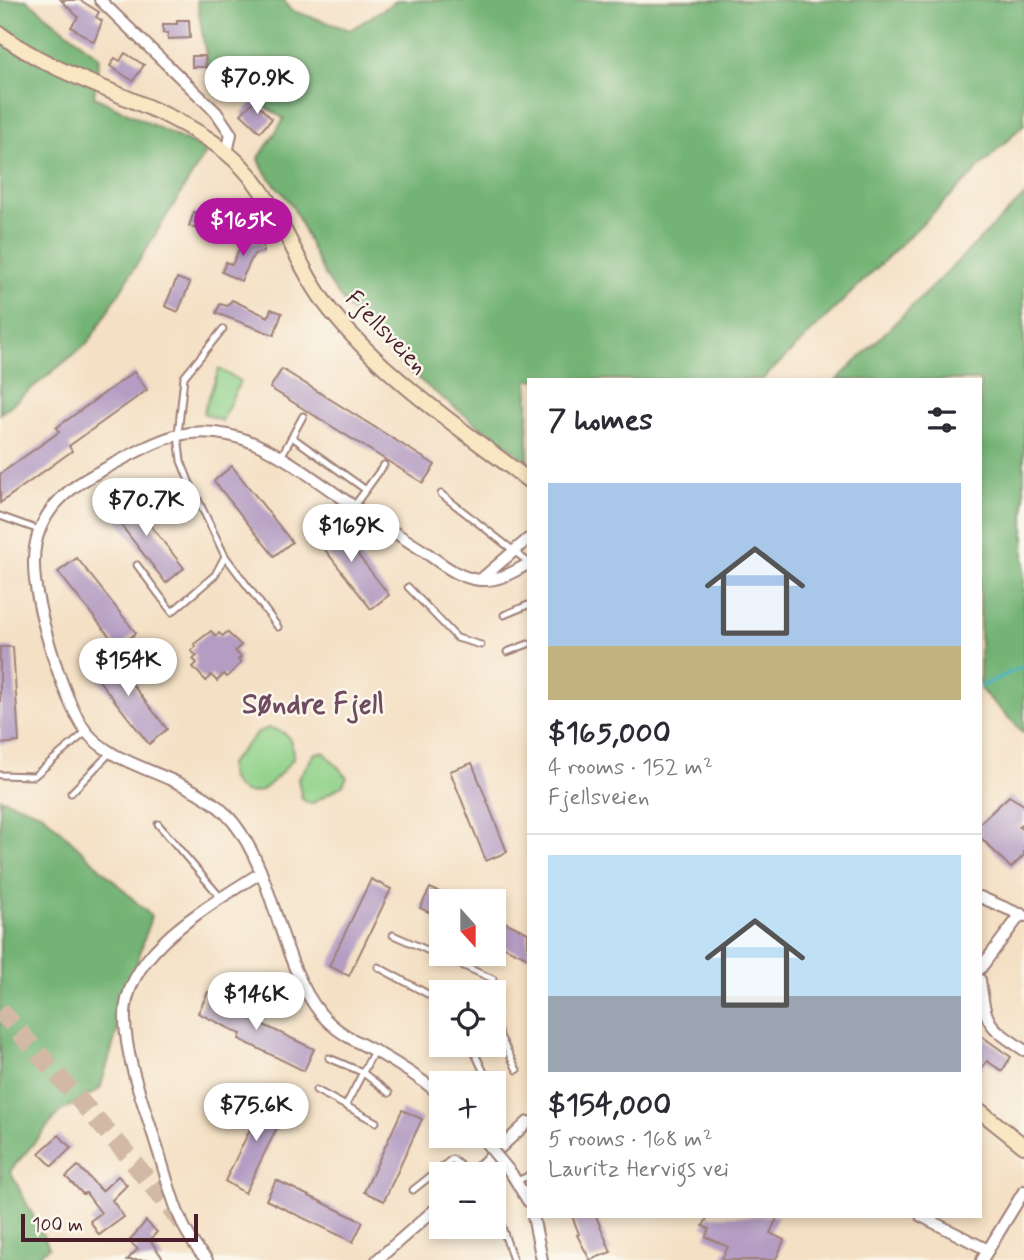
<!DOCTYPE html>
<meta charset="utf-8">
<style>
body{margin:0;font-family:Mynerve,sans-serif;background:#f7f7f7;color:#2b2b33;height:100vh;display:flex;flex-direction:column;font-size:26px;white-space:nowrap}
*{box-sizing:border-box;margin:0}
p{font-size:23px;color:#7c7c81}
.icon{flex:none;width:38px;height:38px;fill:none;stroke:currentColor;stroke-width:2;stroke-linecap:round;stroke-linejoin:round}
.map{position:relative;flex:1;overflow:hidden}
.sheet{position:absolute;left:527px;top:378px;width:455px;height:840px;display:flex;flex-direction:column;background:#fff;border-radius:0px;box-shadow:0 4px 10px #0003}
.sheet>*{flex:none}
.needle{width:46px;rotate:159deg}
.buttons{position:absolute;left:429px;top:889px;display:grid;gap:14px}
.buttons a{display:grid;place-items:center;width:77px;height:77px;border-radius:0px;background:#fff;box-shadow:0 4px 10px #0003;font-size:35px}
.scale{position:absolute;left:21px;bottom:18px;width:177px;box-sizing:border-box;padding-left:7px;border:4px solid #4a1f2b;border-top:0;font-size:19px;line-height:24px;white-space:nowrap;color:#4a1f2b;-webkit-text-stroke:5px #fbf7ec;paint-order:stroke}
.price{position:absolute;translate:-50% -60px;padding:0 16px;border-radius:24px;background:#fff;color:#222;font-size:23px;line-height:46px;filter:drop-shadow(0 2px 4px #0008)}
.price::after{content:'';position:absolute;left:50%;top:42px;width:21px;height:16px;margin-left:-10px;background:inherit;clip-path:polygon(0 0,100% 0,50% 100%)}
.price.selected{background:#b5179e;color:#fff}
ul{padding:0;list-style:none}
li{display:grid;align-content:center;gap:14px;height:371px;padding:0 21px}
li+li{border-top:2px solid #e1e1e2}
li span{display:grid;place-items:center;height:217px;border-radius:0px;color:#555}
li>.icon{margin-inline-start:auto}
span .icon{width:126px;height:126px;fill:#fffc;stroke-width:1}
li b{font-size:30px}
h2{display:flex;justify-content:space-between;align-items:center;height:84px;padding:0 21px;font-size:30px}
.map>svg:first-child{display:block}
.green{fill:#8fd188;stroke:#6c785a;stroke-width:2}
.forest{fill:#73b374;stroke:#5e6950;stroke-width:2}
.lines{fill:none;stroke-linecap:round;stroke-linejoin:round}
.stream{stroke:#40b0ba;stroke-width:3.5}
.building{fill:#b49cc3}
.highway-tunnel{stroke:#d2b9a5;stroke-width:19;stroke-dasharray:19 10;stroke-linecap:butt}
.lane-casing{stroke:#9f8078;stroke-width:9}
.street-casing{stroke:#9f8078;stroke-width:14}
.secondary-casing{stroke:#9f8078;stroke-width:18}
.lane{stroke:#fff;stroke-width:5}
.street{stroke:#fff;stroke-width:10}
.secondary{stroke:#f9e7c3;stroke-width:14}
.street-bridge-casing{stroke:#9f8078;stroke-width:14;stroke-linecap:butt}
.street-bridge{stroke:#fff;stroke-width:10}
.labels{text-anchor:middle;stroke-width:5;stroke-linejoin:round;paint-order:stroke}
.street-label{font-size:24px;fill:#4a1f2b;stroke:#fbf7ec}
.quarter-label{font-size:28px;font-weight:bold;fill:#6f4b60;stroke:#fbf7ec}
</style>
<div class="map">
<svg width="1024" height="1260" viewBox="0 0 1024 1260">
<rect width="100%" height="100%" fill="#fbf7ec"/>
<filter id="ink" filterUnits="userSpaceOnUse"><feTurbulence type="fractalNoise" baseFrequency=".0143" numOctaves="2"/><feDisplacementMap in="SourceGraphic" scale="14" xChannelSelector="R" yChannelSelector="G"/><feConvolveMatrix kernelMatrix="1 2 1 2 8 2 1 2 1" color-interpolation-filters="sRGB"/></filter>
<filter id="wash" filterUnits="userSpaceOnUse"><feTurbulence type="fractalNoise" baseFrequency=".00686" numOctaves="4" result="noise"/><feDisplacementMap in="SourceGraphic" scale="28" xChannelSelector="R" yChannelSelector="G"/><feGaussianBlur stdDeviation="1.57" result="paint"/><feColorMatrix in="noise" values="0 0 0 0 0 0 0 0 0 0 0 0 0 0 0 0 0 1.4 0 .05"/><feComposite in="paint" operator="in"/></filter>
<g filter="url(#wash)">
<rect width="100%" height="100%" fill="#f4e0c4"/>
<g class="green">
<polygon points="219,369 240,381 222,421 203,413"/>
<path d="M268,728C288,730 293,740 293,759C280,773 260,804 239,789C230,782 229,774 229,764L258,732Z"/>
<polygon points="324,752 347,777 343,785 311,804 302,799 298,779 315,753"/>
</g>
<g class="forest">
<polygon points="0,0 27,0 99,57 94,97 207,151 88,343 0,414"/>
<path d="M197,0H284L290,10L350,30L398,0H1024V124L762,380H528V461C456,409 380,358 330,283C314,259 306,231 292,206C282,188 264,179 259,158L284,119L208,69Z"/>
<polygon points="1024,196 1024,733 980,689 980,380 837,380"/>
<polygon points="0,798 43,814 151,916 100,1089 60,1112 10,1171 49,1247 33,1260 0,1260"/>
</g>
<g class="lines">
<polyline class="stream" points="980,687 1024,666"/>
</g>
<g id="blocks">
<g class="building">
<polygon points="61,0 80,0 99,12 96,17 102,21 94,42 71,27 78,17"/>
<polygon points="177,20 189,20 190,38 168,39 168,33 163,33 163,24 177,24"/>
<polygon points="125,53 144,65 133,81 110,66 115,58 120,61"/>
<polygon points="192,56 205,56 206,67 192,67"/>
<polygon points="254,101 272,119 260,132 241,114"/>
<polygon points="203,211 217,221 211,235 189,226 194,212 201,215"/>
<polygon points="240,220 247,232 231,241 224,229"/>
<polygon points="249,227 250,243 262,241 264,252 254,254 241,281 222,272 226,262 232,265"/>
<polygon points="177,278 190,283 178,312 165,306"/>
<polygon points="232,300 268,317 271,309 282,313 274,335 216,313 220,304 227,306"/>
<polygon points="282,369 435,465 423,483 270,388"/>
<polygon points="134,372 147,390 69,446 72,451 0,503 0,474 59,432 56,428"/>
<polygon points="232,466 292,542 274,556 214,481"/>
<polygon points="125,493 184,568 166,583 107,507"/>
<polygon points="330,519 389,595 371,609 312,533"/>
<polygon points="77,558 136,633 118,647 58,572"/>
<polygon points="211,631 216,636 219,633 223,636 227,632 241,645 235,651 241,657 238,660 241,663 227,677 224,674 217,681 211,675 206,681 193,667 197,663 193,659 197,656 191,651 196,646 194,644"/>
<polygon points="0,647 13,647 19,742 0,744"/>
<polygon points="108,653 167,729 149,744 89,668"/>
<polygon points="472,763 507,852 486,861 450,771"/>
<polygon points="1009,796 1024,805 1024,822 1019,827 1024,831 1024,855 1011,868 980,837 980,823"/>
<polygon points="371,879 391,889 349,976 329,966"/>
<polygon points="430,888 460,901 441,901 441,918 420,908"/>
<polygon points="494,917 528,933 528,958 494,942"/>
<polygon points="208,992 251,1013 249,1018 314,1049 304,1071 239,1039 241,1034 198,1013"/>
<polygon points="980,1035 1011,1057 1002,1071 987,1061 980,1070"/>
<polygon points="267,1094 288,1105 245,1193 225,1181"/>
<polygon points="402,1110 422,1119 384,1201 364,1192"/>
<polygon points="59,1135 71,1148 52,1166 39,1153"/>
<polygon points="78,1166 102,1191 118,1176 127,1185 112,1200 124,1217 99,1235 90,1221 101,1213 86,1193 83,1194 66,1177"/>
<polygon points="276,1180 363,1222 353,1242 266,1200"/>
<polygon points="572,1216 596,1216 611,1252 590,1260 577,1235 579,1234"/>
<polygon points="708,1216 778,1216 770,1233 784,1240 778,1255 775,1260 721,1260 728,1247 706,1237 709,1229 703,1226"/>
<polygon points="146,1221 157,1232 150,1240 164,1260 127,1260 138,1249 129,1241"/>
</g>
</g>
</g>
<g filter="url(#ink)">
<use href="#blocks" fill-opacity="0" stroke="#9f8078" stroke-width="2"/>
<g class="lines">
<polyline class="highway-tunnel" points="0,1010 126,1153 187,1229"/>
<defs>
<g id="lane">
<polyline points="292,437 366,490"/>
<polyline points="282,455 303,416"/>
<polyline points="441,494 528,562"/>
<polyline points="354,506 384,465"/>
<polyline points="0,516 39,530"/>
<polyline points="225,556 278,627"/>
<polyline points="137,565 172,612 215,575 225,556 189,481 181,461 178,435 184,377 223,329"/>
<polyline points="408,587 457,638 481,645"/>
<polyline points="504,615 528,605"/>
<polyline points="507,652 528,644"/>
<polyline points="0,775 34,776 86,732"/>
<polyline points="71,793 111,752"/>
<polyline points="158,824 222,899"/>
<polyline points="393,935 493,979"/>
<polyline points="378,967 435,998"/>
<polyline points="494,1024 517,1070"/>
<polyline points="471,1045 489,1083"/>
<polyline points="329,1058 362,1072 389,1093"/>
<polyline points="316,1090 376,1122"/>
<polyline points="346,1105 374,1051"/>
<polyline points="517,1181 528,1176"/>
<polyline points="413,1190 452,1159 472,1174"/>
<polyline points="494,1203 513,1260"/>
</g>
<g id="street">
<polyline points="100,0 216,112 231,134 227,153"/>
<polyline points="480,580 528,539"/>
<polyline points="980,897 1024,916"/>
<polyline points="980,969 1021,914"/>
<path d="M980,980C986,1025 987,1025 1024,1050"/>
<path d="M441,1095C420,1078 398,1064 375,1051C355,1041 336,1032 321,1014C279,962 276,877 234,823C205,786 154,776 115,755C103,748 93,741 85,730C62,697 33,601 34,561C34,520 61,492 95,474C118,462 153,441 178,435C242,421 291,463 339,496C366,515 394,532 422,550C440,562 457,578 480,580C499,581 512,573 528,564"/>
<polyline points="511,1173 528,1201"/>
<polyline points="472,1174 528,1122"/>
<polyline points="533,1216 542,1260"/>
<polyline points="921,1216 988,1250"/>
<path d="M207,1260C177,1230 169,1183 156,1144C144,1104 126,1062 125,1020C122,952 211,905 260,873"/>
<polyline points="377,1260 441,1204"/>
<polyline points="982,1260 1024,1191"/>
</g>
<g id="secondary">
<path d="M0,34C69,86 160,99 226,152C278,193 291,261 331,311C386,379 459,427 528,480"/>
<polyline points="980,1111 1024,1146"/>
</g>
</defs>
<use href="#lane" class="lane-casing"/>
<use href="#street" class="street-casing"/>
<use href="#secondary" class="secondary-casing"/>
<use href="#lane" class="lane"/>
<use href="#street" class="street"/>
<use href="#secondary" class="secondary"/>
<defs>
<polyline id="street-bridge" points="482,1138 511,1173"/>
</defs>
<use href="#street-bridge" class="street-bridge-casing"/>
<use href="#street-bridge" class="street-bridge"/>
</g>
</g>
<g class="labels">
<g class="street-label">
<text transform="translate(387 332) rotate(46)" y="8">Fjellsveien</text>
</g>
<g class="quarter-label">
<text x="313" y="713">Søndre Fjell</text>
</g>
</g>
</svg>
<div class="buttons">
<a><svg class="needle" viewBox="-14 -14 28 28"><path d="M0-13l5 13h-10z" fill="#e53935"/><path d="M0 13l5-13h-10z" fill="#7c7c81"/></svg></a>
<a><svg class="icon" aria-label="locate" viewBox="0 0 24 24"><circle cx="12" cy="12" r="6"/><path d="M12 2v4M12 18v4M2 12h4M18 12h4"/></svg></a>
<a>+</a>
<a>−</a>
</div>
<div class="scale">100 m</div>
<b class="price" style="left:257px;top:116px">$70.9K</b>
<b class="price selected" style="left:243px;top:258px">$165K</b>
<b class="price" style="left:146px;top:538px">$70.7K</b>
<b class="price" style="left:351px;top:564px">$169K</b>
<b class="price" style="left:128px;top:698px">$154K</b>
<b class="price" style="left:256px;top:1032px">$146K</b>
<b class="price" style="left:256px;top:1143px">$75.6K</b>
<section class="sheet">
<h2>7 homes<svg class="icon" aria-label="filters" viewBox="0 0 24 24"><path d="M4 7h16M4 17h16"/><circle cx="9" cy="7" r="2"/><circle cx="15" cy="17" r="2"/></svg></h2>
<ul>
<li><span style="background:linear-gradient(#a9c7e8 75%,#c2b280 0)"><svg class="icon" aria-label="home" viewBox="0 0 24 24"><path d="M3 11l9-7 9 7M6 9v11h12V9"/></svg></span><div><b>$165,000</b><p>4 rooms · 152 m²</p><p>Fjellsveien</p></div></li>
<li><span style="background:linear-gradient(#bfe0f5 65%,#9aa5b1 0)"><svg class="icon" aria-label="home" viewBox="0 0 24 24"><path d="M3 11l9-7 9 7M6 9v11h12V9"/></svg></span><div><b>$154,000</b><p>5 rooms · 168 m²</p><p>Lauritz Hervigs vei</p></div></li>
</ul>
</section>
</div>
